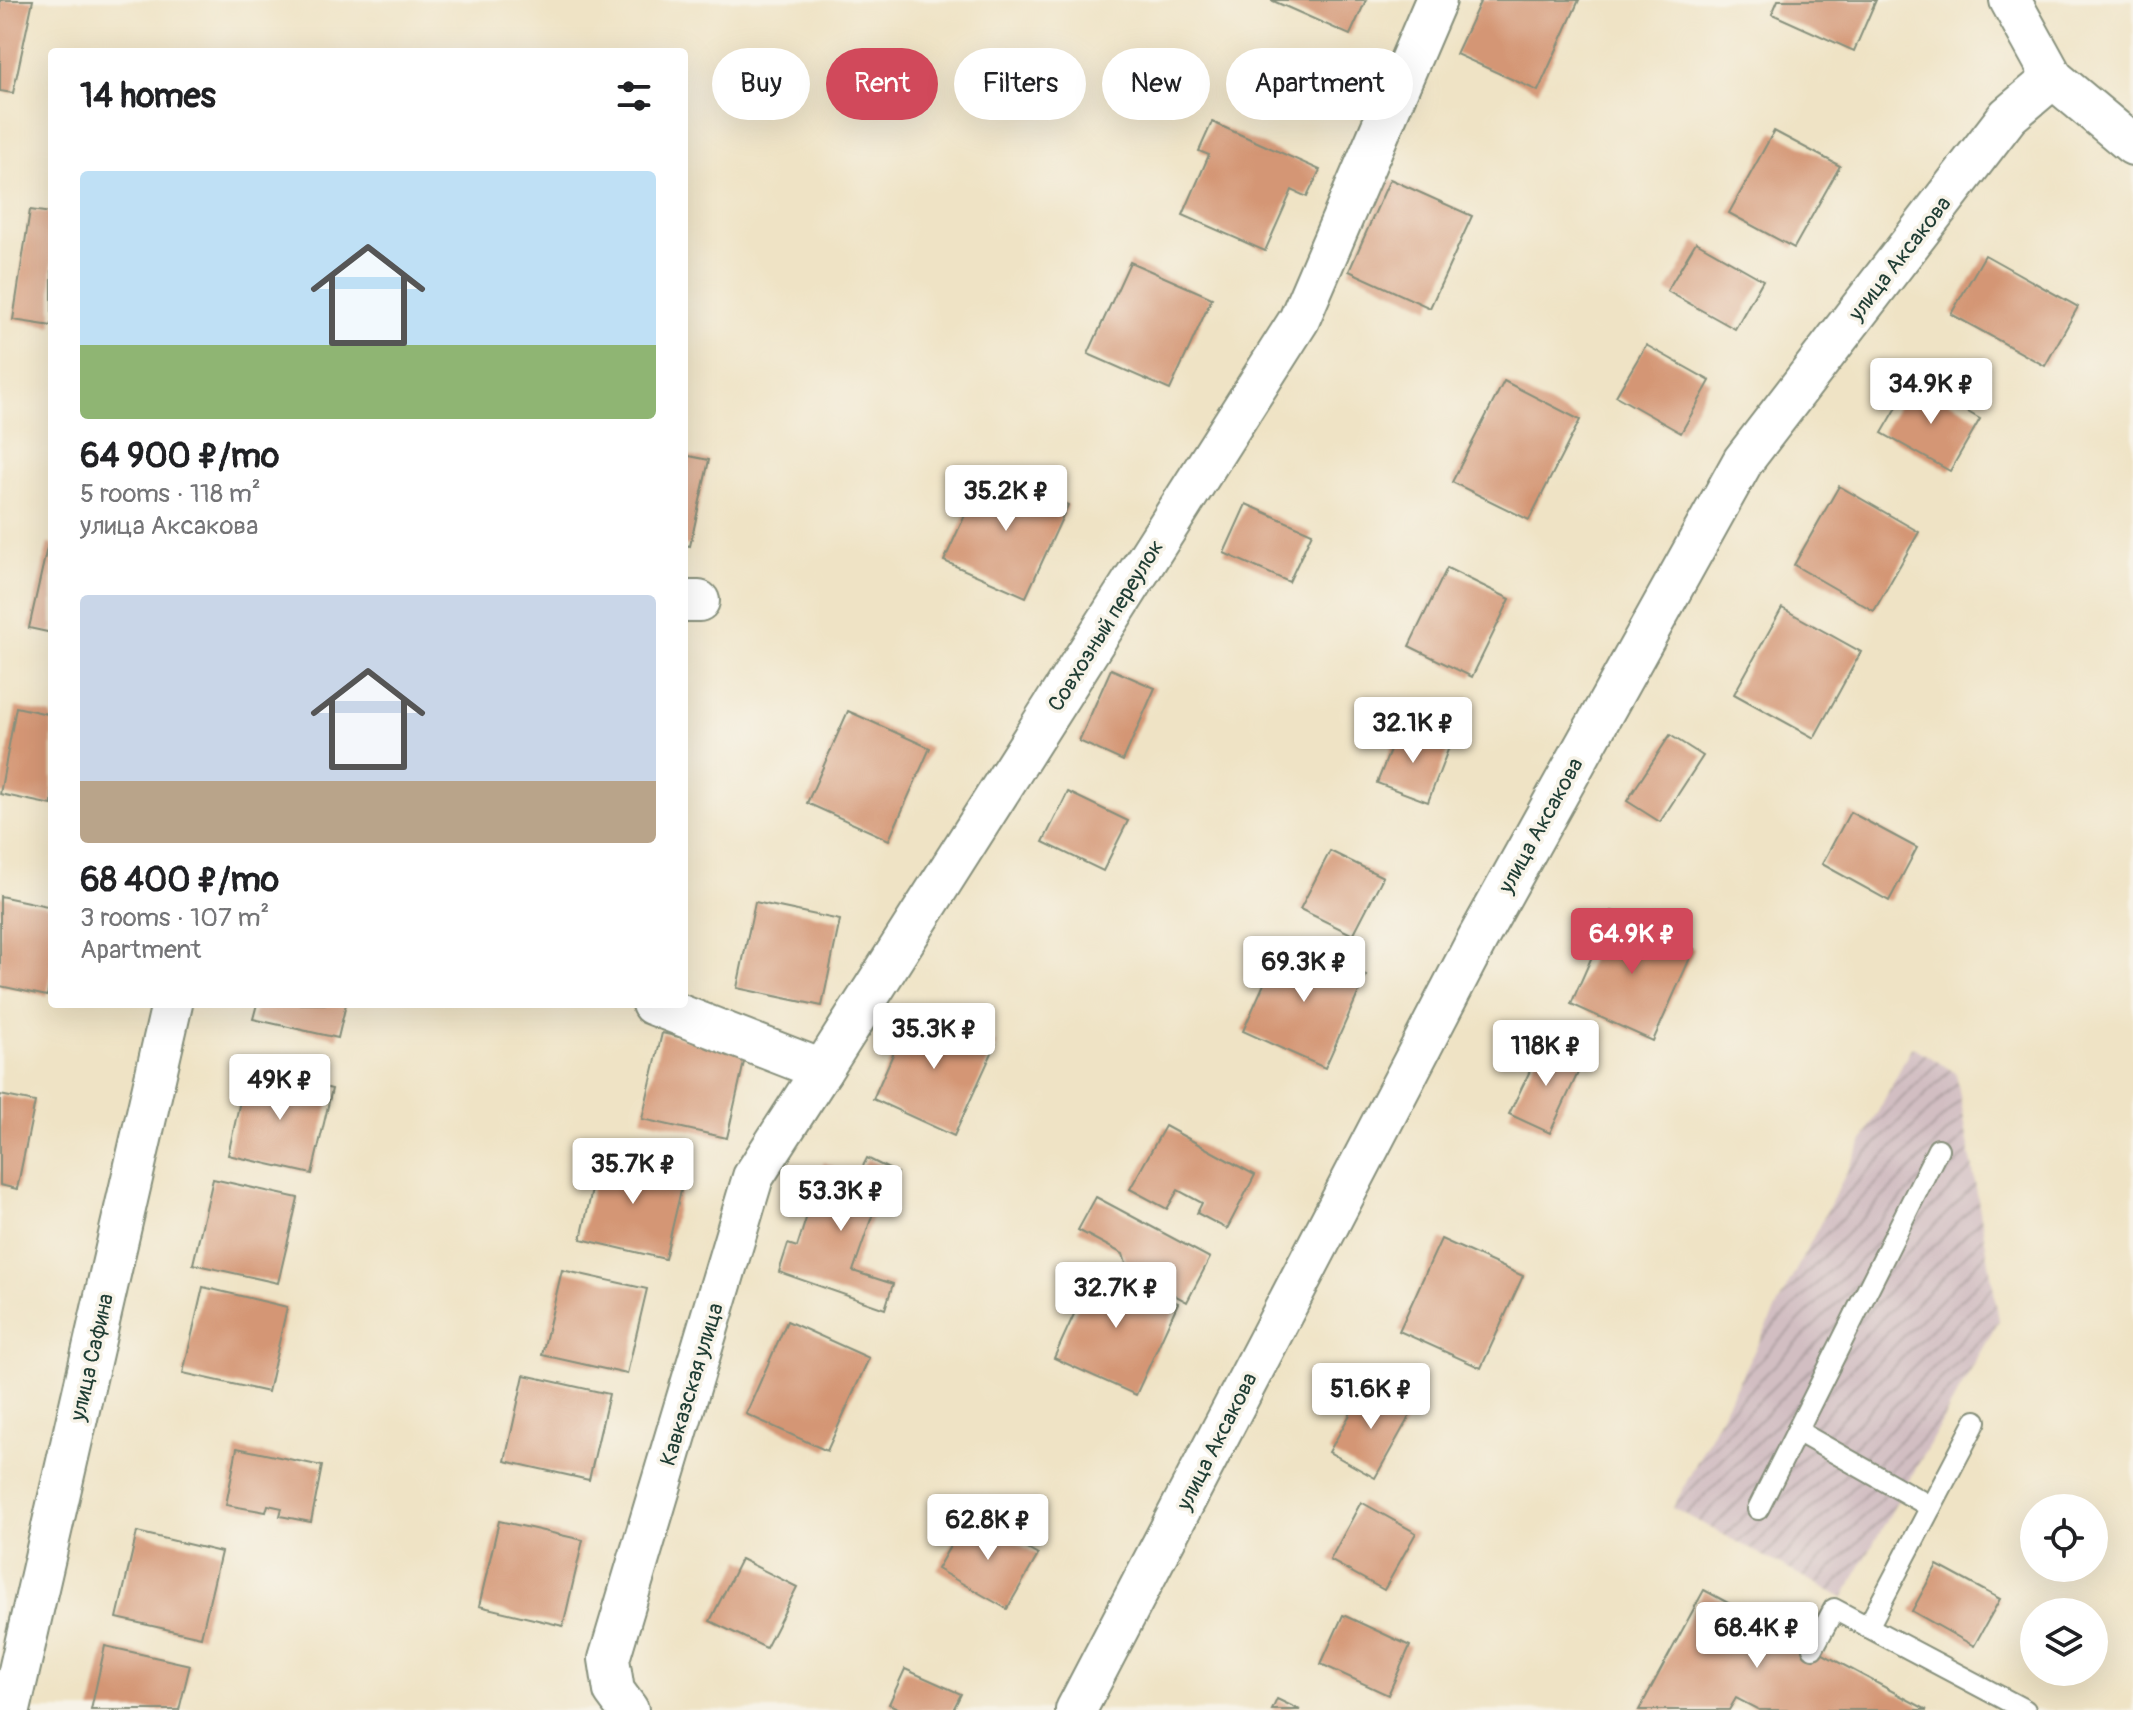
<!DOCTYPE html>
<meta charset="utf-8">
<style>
body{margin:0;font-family:Pangolin,sans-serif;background:#f6f6f6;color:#202124;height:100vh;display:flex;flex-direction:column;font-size:30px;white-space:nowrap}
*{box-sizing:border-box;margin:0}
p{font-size:26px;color:#757577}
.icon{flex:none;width:44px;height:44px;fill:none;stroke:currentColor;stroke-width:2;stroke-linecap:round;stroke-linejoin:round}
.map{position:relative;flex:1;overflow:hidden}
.panel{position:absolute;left:48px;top:48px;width:640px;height:960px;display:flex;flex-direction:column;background:#fff;border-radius:8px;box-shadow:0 8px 32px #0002}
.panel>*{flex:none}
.banner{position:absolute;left:712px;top:48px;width:760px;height:72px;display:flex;gap:16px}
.fabs{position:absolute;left:2020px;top:1494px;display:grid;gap:16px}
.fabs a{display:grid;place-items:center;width:88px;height:88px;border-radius:50%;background:#fff;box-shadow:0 8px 32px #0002;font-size:40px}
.price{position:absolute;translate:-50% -68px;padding:0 18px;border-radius:8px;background:#fff;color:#222;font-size:26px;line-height:52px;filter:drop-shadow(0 2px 4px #0008)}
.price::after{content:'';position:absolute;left:50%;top:48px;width:24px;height:18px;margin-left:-12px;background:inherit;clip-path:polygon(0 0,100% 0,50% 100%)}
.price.selected{background:#d1495b;color:#fff}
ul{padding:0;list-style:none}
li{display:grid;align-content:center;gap:16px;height:424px;padding:0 32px}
li span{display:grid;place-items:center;height:248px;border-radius:8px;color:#555}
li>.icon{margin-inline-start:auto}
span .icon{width:144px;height:144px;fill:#fffc;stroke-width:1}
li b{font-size:34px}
h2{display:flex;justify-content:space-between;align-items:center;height:96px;padding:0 32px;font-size:34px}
.chip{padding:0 28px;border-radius:36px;background:#fff;box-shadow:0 8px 32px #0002;font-size:28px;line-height:72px}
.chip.selected{background:#d1495b;color:#fff}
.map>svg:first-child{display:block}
.industrial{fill:url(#industrial-furrows)}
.building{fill:#d49674}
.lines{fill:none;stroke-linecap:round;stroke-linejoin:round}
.lane-casing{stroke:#87907c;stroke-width:24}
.street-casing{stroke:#87907c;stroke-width:44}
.lane{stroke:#fff;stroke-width:20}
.street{stroke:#fff;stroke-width:40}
.labels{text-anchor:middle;stroke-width:7;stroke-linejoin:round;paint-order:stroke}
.street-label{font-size:22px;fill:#1f3d34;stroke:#f7f3e8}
</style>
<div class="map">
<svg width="2133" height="1710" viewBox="0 0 2133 1710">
<defs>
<pattern id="industrial-furrows" width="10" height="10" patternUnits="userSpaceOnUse" patternTransform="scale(2)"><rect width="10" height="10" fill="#d2bec2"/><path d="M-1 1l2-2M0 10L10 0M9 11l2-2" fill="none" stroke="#aa9c9e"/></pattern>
</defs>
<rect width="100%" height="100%" fill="#f7f3e8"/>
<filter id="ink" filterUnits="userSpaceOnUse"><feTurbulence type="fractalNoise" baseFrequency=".0125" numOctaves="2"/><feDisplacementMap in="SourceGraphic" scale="16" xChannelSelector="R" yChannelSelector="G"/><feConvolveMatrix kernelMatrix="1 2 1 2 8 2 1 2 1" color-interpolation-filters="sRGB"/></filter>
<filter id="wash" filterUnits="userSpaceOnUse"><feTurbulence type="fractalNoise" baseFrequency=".006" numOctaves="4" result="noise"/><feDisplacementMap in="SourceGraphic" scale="32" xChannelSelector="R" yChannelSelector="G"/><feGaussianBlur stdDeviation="1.8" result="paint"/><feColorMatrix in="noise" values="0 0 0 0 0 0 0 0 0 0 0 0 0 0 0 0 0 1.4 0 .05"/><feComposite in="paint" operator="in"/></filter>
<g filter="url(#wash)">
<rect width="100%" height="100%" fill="#efe3c5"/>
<polygon class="industrial" points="1912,1046 1956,1073 1999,1320 1843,1598 1673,1508"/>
<g id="blocks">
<g class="building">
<polygon points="0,0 33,0 13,93 0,91"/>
<polygon points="1271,0 1366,0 1350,35"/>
<polygon points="1481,0 1579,0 1538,91 1456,54"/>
<polygon points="1778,0 1876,0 1854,51 1772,14"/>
<polygon points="1212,122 1320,170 1307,197 1292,190 1265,251 1183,215 1209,155 1199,151"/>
<polygon points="1774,131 1840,166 1794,248 1729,213"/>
<polygon points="1390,179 1472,216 1430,308 1349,271"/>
<polygon points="30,210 52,213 52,326 13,320"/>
<polygon points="1696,242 1763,280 1735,329 1667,291"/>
<polygon points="1985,255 2078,307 2045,366 1951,314"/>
<polygon points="1130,262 1212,298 1170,390 1088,354"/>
<polygon points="1646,345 1710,381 1681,433 1616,396"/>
<polygon points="1913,380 1980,419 1950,471 1882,433"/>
<polygon points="1504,381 1580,420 1529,520 1452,482"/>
<polygon points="684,455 709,460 690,546 684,545"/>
<polygon points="986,469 1068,505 1026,597 944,561"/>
<polygon points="1839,486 1919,532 1874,611 1794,565"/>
<polygon points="1246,504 1312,533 1289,582 1224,553"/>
<polygon points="48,543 52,544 52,633 29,628"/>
<polygon points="1447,568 1510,599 1472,677 1409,646"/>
<polygon points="1782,608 1861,652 1814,738 1734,694"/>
<polygon points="1111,669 1155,688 1123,761 1079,741"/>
<polygon points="16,707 52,715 52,805 0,794"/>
<polygon points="848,711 930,748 889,840 807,803"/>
<polygon points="1399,728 1449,747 1428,802 1377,783"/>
<polygon points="1670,735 1703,756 1660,822 1627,801"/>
<polygon points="1068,792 1128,821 1103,871 1043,842"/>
<polygon points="1850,812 1917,848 1889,901 1822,864"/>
<polygon points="1330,851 1383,877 1353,935 1300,909"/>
<polygon points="0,896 52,907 52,972 47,996 0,986"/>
<polygon points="755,902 840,920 822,1006 737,988"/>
<polygon points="1612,911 1694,949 1653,1041 1571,1004"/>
<polygon points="1284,939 1366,976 1325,1068 1243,1031"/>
<polygon points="257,1004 346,1004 338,1038 253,1019"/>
<polygon points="914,1007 996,1044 954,1136 873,1099"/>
<polygon points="662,1033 746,1053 727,1138 642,1119"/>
<polygon points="1543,1044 1583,1062 1550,1133 1509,1114"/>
<polygon points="247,1069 332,1089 312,1174 228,1155"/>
<polygon points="0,1095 35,1102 17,1189 0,1185"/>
<polygon points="1165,1126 1255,1175 1227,1229 1197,1213 1202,1203 1178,1190 1167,1209 1130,1189"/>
<polygon points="600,1154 685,1173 665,1259 581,1239"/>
<polygon points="867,1158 897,1173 887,1196 880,1193 853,1271 893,1284 885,1309 779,1272 788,1244 797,1247 824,1162 857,1178"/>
<polygon points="213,1179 298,1198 278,1283 193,1264"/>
<polygon points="1096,1197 1210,1258 1187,1302 1128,1270 1123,1254 1078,1230"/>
<polygon points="1441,1239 1523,1276 1481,1368 1399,1331"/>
<polygon points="1096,1266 1178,1303 1136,1395 1054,1358"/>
<polygon points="562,1270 647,1289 627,1374 542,1355"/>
<polygon points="203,1287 287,1307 268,1392 183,1373"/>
<polygon points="787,1321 869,1358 827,1451 746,1414"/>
<polygon points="524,1375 609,1394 589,1480 505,1461"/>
<polygon points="1367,1384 1413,1410 1375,1478 1329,1452"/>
<polygon points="237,1448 322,1466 311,1522 280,1516 282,1508 268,1505 266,1512 226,1505"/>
<polygon points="1361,1502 1416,1533 1384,1590 1330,1560"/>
<polygon points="968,1515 1038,1555 1007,1609 937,1569"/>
<polygon points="499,1521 583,1540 563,1626 479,1606"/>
<polygon points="137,1532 221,1552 201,1637 117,1618"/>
<polygon points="741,1559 797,1587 766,1648 710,1621"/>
<polygon points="1937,1565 2000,1599 1974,1646 1912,1611"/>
<polygon points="1704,1590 1927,1710 1759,1710 1736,1698 1729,1710 1639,1710"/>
<polygon points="1343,1615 1410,1646 1388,1695 1321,1664"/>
<polygon points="105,1646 190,1665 179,1710 91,1710"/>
<polygon points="905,1669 961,1694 953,1710 902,1710 889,1704"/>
<polygon points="1277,1699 1300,1710 1272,1710"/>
</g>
</g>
</g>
<g filter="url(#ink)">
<use href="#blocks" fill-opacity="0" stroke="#87907c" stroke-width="2"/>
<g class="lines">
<defs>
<g id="lane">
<polyline points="1797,1431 1931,1507"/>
<polyline points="1758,1509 1938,1149"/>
<polyline points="1868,1627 1976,1421"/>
<polyline points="1813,1648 1834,1609 2025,1710"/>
</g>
<g id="street">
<polyline points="2053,78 2133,145"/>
<polyline points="684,601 699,601"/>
<polyline points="652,1004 822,1070 1299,320 1436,0"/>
<polyline points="10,1710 172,1004"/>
<polyline points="628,1710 614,1691 609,1659 753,1177 822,1070"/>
<polyline points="1076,1710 1478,938 1743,461 2008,116 2053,78 2010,0"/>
</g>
</defs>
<use href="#lane" class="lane-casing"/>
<use href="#street" class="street-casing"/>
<use href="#lane" class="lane"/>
<use href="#street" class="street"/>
</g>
</g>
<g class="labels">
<g class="street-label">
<text transform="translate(1899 258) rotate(-52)" y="8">улица Аксакова</text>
<text transform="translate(1105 625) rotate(-58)" y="8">Совхозный переулок</text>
<text transform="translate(1540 825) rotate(-61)" y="8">улица Аксакова</text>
<text transform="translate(91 1357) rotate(-77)" y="8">улица Сафина</text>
<text transform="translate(691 1384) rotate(-73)" y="8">Кавказская улица</text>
<text transform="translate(1216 1441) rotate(-63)" y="8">улица Аксакова</text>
</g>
</g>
</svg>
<div class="fabs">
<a><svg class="icon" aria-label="locate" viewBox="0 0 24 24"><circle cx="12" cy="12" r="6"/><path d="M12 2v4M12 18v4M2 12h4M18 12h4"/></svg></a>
<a><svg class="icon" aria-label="layers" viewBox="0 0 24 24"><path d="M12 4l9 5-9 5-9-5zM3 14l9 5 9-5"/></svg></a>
</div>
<b class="price" style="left:1931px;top:426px">34.9K ₽</b>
<b class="price" style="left:1006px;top:533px">35.2K ₽</b>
<b class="price" style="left:1413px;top:765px">32.1K ₽</b>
<b class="price selected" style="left:1632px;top:976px">64.9K ₽</b>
<b class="price" style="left:1304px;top:1004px">69.3K ₽</b>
<b class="price" style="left:934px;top:1071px">35.3K ₽</b>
<b class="price" style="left:1546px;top:1088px">118K ₽</b>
<b class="price" style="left:280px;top:1122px">49K ₽</b>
<b class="price" style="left:633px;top:1206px">35.7K ₽</b>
<b class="price" style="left:841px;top:1233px">53.3K ₽</b>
<b class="price" style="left:1116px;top:1330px">32.7K ₽</b>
<b class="price" style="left:1371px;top:1431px">51.6K ₽</b>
<b class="price" style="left:988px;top:1562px">62.8K ₽</b>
<b class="price" style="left:1757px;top:1670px">68.4K ₽</b>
<div class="banner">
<a class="chip">Buy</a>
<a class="chip selected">Rent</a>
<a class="chip">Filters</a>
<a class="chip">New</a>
<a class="chip">Apartment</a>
</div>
<section class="panel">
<h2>14 homes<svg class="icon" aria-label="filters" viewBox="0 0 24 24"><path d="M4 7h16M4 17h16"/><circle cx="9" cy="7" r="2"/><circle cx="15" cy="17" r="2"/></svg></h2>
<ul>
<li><span style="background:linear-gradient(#bfe0f5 70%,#8fb573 0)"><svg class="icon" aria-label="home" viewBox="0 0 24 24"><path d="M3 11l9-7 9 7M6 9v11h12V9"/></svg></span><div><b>64 900 ₽/mo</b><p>5 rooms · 118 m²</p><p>улица Аксакова</p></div></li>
<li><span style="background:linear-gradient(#c9d6e8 75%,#b9a48a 0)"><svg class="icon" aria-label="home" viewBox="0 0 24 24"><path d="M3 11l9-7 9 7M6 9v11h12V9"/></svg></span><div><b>68 400 ₽/mo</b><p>3 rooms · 107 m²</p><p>Apartment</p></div></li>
</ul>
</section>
</div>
